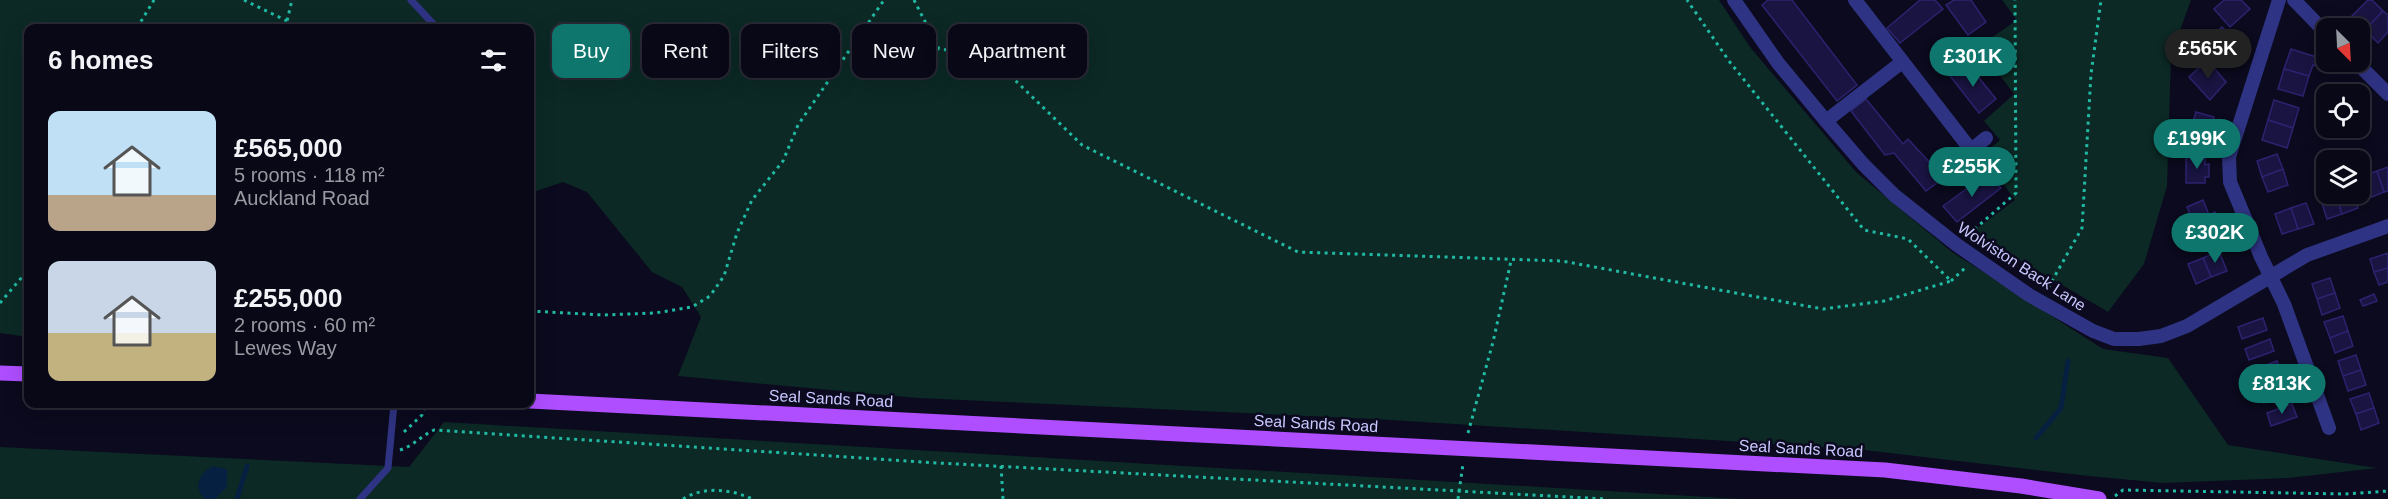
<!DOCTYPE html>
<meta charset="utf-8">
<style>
body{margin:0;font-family:Helvetica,sans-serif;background:#161623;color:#f1f3f6;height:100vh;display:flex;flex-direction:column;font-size:22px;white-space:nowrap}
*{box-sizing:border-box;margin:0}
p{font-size:20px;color:#989aa1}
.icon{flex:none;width:33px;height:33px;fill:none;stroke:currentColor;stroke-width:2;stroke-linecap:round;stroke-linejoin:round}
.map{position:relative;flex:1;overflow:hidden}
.drawer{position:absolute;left:24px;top:24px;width:510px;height:384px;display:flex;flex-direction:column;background:#080816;border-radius:12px;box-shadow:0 6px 24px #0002,0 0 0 2px #292935}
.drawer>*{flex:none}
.top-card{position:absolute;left:552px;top:24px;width:570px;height:54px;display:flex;gap:12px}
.needle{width:39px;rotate:156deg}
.buttons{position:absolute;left:2316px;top:18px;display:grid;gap:12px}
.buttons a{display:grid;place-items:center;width:54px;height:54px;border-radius:12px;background:#080816;box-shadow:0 6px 24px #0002,0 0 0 2px #292935;font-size:30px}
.price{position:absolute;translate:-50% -51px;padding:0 14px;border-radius:21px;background:#0f766e;color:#fff;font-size:20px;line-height:39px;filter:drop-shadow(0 2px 3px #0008)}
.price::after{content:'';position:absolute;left:50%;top:36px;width:18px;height:14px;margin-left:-9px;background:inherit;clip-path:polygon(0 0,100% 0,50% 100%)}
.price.current{background:#222;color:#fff}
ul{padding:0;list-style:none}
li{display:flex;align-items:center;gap:18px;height:150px;padding:0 24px}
li span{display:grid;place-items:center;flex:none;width:168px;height:120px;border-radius:12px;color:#555}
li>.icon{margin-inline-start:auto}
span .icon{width:72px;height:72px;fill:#fffc;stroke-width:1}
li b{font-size:26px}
h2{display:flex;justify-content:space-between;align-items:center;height:72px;padding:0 24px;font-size:26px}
.tag{padding:0 21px;border-radius:12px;background:#080816;box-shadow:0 6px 24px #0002,0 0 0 2px #292935;font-size:21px;line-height:54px}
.tag.current{background:#0f766e;color:#fff}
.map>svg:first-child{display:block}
.green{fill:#0c2925}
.water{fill:#062041}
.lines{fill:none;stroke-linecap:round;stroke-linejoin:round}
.stream{stroke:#062041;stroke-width:5}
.building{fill:#191441;stroke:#2c2370;stroke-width:1.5}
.path{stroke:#20baa4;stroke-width:3;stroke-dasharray:3 4.5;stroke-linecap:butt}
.lane{stroke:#2f3383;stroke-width:7}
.street{stroke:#2f3383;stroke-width:14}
.primary{stroke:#ae4eff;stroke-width:15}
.labels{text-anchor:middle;stroke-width:5;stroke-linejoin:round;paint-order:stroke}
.street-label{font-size:16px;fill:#c9c7ff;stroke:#0b0a1e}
</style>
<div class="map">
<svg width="2388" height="499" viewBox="0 0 2388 499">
<rect width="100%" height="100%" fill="#0b0a1e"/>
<g class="green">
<polygon points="0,0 1719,0 1750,47 1856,172 1952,252 2103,349 2168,358 2228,445 2377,468 2288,478 2163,483 2089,476 1855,449 1375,419 918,398 678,376 701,317 682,287 652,272 587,192 563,182 530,193 530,28 28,28 28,337 0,333"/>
<polygon points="2002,0 2191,0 2171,55 2167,186 2144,264 2108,312 1972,232 2015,200 1982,155 2000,140 1984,121 2014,94 1978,47 2017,20"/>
<polygon points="444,422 1741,499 0,499 0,447 409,467"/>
</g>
<path class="water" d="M213,466L227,469V487L215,499H205C192,487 200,473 213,466Z"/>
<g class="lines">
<g class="stream">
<polyline points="2036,438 2061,408 2068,361"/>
<polyline points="237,499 247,466"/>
</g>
</g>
<g class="building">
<polygon points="1768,0 1792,0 1857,85 1837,101 1762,5"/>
<polygon points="1920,0 1935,0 1943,9 1900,43 1887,28"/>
<polygon points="1954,0 1971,0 1986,22 1968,35 1946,5"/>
<polygon points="2224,0 2241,0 2250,9 2230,27 2214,9"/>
<polygon points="2368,0 2372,0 2383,11 2365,30 2351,17"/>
<polygon points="2383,11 2388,15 2388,32 2378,43 2365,30"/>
<polygon points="2222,27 2238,45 2219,63 2203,45"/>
<polygon points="2291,49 2326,60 2324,68 2313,65 2309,76 2284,69"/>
<polygon points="2207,60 2226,82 2210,100 2189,77"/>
<polygon points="1967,63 1996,99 1979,113 1950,76"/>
<polygon points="2284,69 2309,76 2303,96 2278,89"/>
<polygon points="1866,99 1903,144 1908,139 1944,178 1926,191 1894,153 1885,155 1851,111"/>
<polygon points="2274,100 2299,108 2293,128 2268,120"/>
<polygon points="2196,112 2214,117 2206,143 2188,137"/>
<polygon points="2268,120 2293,128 2287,148 2262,140"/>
<polygon points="2277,154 2283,169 2262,177 2257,161"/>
<polygon points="2186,157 2205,157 2205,165 2209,164 2209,177 2205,177 2205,183 2186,183"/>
<polygon points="2388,167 2388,191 2384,192 2377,171"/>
<polygon points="2283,169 2288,185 2268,192 2262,177"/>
<polygon points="2377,171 2384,192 2369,198 2361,177"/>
<polygon points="1987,174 2001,188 1957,222 1943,206"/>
<polygon points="2335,194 2353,194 2358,208 2342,214"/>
<polygon points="2335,194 2342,214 2327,219 2320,198"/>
<polygon points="2203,200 2209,215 2215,212 2221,227 2199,236 2187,207"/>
<polygon points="2306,203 2314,224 2298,229 2291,208"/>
<polygon points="2291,208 2298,229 2282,234 2275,214"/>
<polygon points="2219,251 2227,271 2211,277 2203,258"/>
<polygon points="2388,253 2388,268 2374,272 2370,259"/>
<polygon points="2203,258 2211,277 2196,284 2188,264"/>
<polygon points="2388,268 2388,282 2379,285 2374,272"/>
<polygon points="2330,278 2335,293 2317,299 2312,284"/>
<polygon points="2335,293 2340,308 2322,315 2317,299"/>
<polygon points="2374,294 2377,301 2363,306 2360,300"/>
<polygon points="2343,316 2348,331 2330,338 2324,322"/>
<polygon points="2263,318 2267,330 2242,339 2238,327"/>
<polygon points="2348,331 2353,346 2335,353 2330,338"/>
<polygon points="2270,339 2274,351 2249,360 2245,349"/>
<polygon points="2356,355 2361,370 2343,376 2338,361"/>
<polygon points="2277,361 2281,373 2256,382 2252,370"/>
<polygon points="2361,370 2366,385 2348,391 2343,376"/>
<polygon points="2284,382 2289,394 2264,403 2259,392"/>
<polygon points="2369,393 2374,408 2356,414 2350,399"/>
<polygon points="2292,404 2297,417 2271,426 2267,413"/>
<polygon points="2374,408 2379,423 2361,430 2356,414"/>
</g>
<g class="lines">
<g class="path">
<polyline points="244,0 287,21"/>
<polyline points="914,0 939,49 989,55 1082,145 1298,252 1562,261 1823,309 1884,301 1951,281 1908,239 1864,230 1729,61 1687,0"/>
<polyline points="137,28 154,0"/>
<polyline points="288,28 287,21 292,0"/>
<polyline points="1969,234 2016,193 2015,0"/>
<polyline points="1951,281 1965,268"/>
<polyline points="2048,288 2082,228 2091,74 2101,0"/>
<polyline points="0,303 28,270"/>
<polyline points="530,311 603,315 655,313 692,307 710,296 724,276 737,233 752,200 783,161 798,125 884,0"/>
<polyline points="404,432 422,415 426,404"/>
<polyline points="1468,433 1493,342 1511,261"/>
<path d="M400,450C413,446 421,436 434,430L938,463L1606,499"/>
<polyline points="1001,466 1003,499"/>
<polyline points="2115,496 2123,490 2345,494 2388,491"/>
<path d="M683,499C704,486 731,489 752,499"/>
<polyline points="1458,499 1463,464"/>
</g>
<g class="lane">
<polyline points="411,0 437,28"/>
<polyline points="360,499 388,468 394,404"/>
</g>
<g class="street">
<polyline points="1734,0 1778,63 1826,121 1863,164 1894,195 1957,245 2029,295 2093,331 2114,339 2139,339 2161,336 2187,326 2307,255 2388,226"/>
<polyline points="1855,0 1971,150"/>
<polyline points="2279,0 2229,157 2230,182 2261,257 2284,304 2329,428"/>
<polyline points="2294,0 2326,33"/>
<polyline points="2356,62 2388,94"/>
<polyline points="1826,121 1902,62"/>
<polyline points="1958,161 1986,138"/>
</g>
<g class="primary">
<polyline points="0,373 28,374"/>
<polyline points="530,401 1885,470 2021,486 2099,499"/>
</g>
</g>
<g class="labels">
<g class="street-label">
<text transform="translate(2022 266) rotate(33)" y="6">Wolviston Back Lane</text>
<text transform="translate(831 398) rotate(3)" y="6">Seal Sands Road</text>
<text transform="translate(1316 423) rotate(3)" y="6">Seal Sands Road</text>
<text transform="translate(1801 448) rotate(3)" y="6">Seal Sands Road</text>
</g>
</g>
</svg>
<div class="buttons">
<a><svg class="needle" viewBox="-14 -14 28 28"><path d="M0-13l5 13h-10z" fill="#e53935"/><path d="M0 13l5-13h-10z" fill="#989aa1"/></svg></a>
<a><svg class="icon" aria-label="locate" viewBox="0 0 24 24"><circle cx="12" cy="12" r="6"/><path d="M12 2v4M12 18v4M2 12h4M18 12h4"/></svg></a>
<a><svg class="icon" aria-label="layers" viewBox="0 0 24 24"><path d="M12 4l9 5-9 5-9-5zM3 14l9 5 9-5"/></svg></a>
</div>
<b class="price current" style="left:2208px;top:80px">£565K</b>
<b class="price" style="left:1973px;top:88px">£301K</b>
<b class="price" style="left:2197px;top:170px">£199K</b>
<b class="price" style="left:1972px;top:198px">£255K</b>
<b class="price" style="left:2215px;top:264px">£302K</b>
<b class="price" style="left:2282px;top:415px">£813K</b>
<div class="top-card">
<a class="tag current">Buy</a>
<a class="tag">Rent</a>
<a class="tag">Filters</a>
<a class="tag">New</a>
<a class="tag">Apartment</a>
</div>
<section class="drawer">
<h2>6 homes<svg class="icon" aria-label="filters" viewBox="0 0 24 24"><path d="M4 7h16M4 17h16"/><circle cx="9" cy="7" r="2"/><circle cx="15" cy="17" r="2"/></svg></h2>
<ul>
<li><span style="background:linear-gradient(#bfe0f5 70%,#b9a48a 0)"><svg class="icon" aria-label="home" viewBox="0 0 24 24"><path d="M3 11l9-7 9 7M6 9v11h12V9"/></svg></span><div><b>£565,000</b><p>5 rooms · 118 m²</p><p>Auckland Road</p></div></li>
<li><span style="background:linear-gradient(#c9d6e8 60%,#c2b280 0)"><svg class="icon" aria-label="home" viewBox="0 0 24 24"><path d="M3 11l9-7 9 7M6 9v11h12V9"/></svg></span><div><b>£255,000</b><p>2 rooms · 60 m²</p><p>Lewes Way</p></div></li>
</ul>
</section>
</div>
